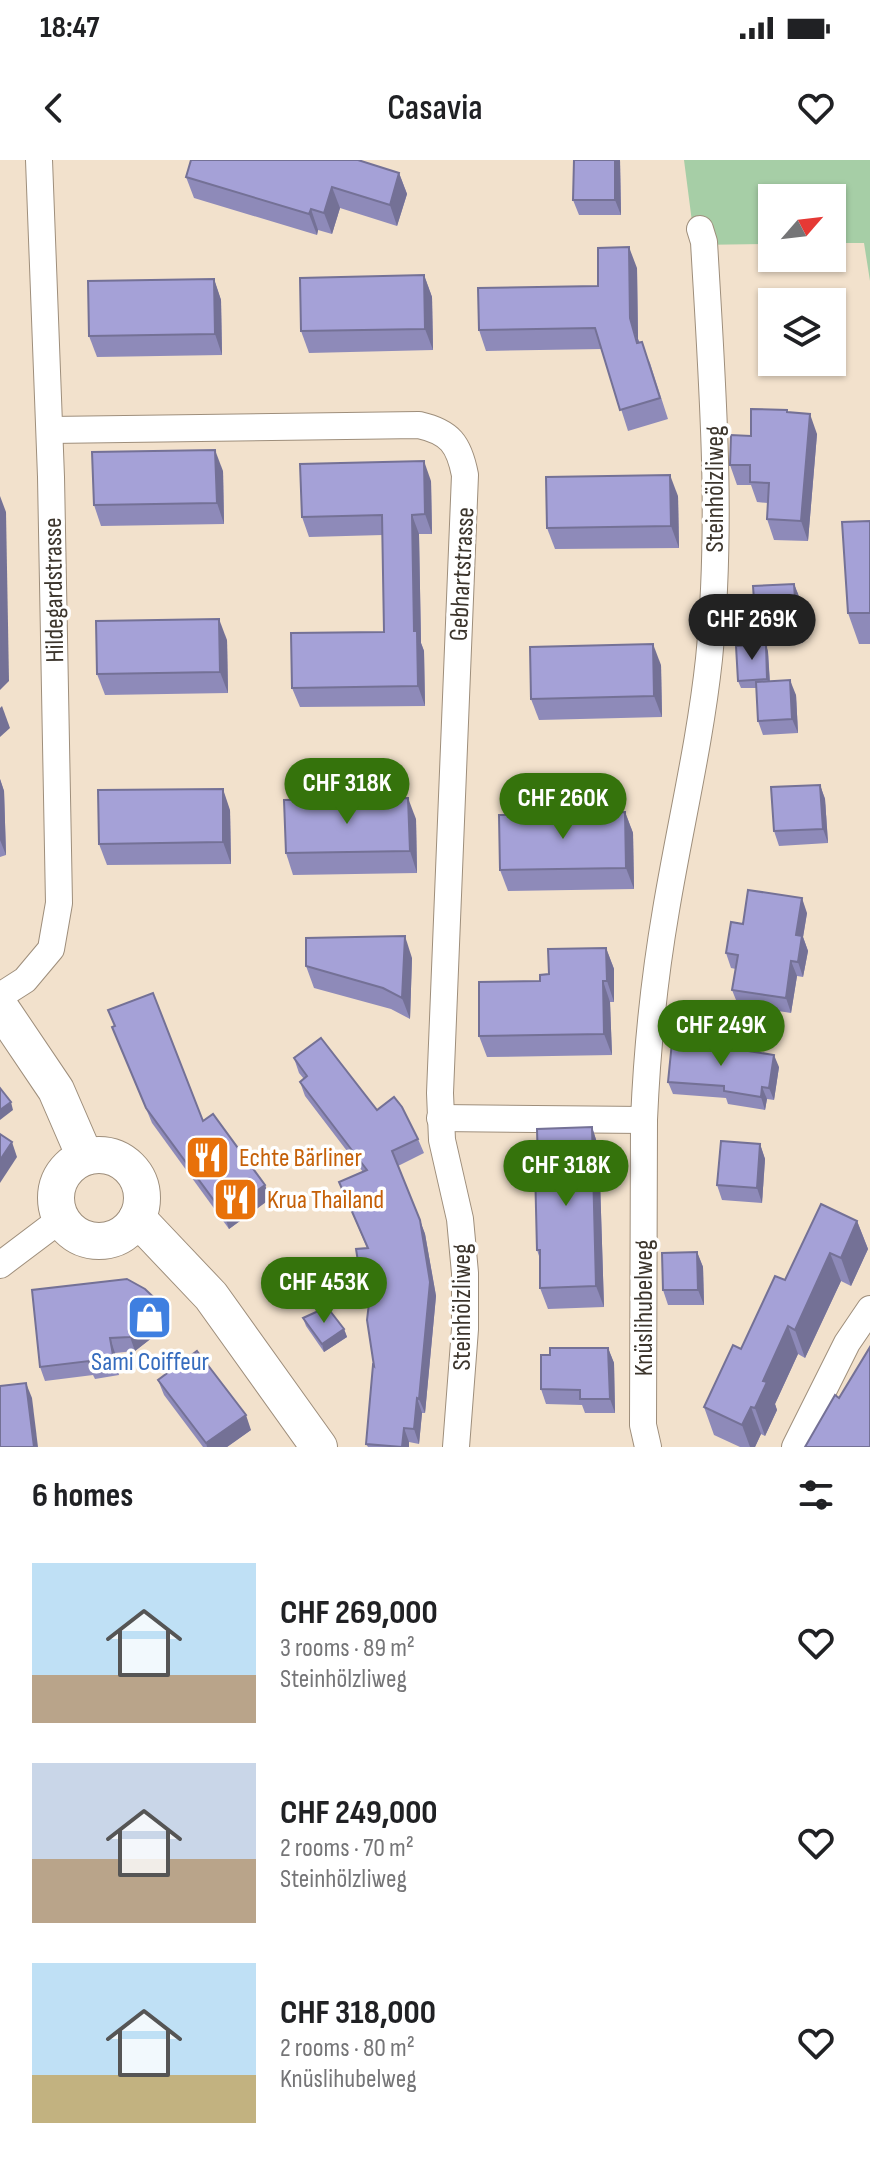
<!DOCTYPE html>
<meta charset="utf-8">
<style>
body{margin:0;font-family:"Sofia Sans Condensed",sans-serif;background:#f6f6f6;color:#202124;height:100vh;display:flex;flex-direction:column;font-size:30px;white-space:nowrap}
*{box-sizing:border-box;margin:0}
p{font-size:26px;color:#757577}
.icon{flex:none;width:44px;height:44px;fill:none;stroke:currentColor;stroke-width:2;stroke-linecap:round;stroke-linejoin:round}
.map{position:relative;height:1287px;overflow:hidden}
.drawer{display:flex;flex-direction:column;background:#fff;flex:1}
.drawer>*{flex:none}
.needle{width:52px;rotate:62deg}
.buttons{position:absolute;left:758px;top:24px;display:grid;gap:16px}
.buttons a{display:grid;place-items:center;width:88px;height:88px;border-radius:0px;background:#fff;box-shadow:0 2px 6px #0004;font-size:40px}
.price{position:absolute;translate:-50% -68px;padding:0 18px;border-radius:28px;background:#35730c;color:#fff;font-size:26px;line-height:52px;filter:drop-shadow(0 2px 4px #0008)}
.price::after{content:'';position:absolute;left:50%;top:48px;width:24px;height:18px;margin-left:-12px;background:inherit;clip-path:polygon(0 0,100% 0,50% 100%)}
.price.active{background:#222;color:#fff}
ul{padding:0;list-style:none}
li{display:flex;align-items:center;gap:24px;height:200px;padding:0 32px}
li span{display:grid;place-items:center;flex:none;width:224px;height:160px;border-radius:0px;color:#555}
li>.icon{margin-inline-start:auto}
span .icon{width:96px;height:96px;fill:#fffc;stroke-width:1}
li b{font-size:34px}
h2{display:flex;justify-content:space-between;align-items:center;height:96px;padding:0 32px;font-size:34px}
.status{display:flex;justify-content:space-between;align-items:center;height:56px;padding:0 40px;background:#fff;direction:ltr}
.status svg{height:22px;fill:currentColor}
header{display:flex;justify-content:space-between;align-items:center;height:104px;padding:0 32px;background:#fff;font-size:36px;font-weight:600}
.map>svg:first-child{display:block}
.green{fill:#a6cea6}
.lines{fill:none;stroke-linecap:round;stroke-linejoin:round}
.street-casing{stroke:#9e8e7b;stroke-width:28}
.secondary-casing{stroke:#9e8e7b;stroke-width:38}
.street{stroke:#fff;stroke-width:26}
.secondary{stroke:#fff;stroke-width:36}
.wall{fill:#8e8ab9}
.shaded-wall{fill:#747196}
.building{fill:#a5a1d7;stroke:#747196;stroke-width:2}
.labels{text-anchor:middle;stroke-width:7;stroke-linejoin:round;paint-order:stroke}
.street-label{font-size:26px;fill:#3c352c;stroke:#fff}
.food-label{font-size:26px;fill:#c56008;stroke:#fff;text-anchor:start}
.shop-label{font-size:26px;fill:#366cbe;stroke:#fff}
</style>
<div class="status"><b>18:47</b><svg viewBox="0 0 49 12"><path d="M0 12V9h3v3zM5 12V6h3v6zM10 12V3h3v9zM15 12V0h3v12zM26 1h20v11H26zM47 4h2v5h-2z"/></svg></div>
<header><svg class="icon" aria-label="back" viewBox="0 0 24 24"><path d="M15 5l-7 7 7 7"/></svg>Casavia<svg class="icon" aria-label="heart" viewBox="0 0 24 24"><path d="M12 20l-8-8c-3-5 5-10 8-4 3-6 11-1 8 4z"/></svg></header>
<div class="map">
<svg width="870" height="1287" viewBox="0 0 870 1287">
<rect width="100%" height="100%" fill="#f2e1cc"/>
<polygon class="green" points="684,0 870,0 870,121 864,83 832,83 832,38 772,38 772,84 695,85"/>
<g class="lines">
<defs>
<g id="street">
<path d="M50,270L419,265C450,272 459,284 465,315L440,933L442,980L460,1059L465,1113V1169L456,1287"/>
<polyline points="0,836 25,820 51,789 59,743 51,317 39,0"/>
<path d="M440,958L644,960C647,889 654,820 666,750C680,666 700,583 709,499C723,359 712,221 704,82L700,69"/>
<polyline points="644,960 643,1265 648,1287"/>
<polyline points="0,1105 61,1059"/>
<polyline points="795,1287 847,1183 870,1149"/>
</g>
<g id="secondary">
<polyline points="0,847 56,930 85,997"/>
<circle cx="99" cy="1038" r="43"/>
<polyline points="137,1058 211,1136 319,1287"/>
</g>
</defs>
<use href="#street" class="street-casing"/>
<use href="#secondary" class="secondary-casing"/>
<use href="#street" class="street"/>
<use href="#secondary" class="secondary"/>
</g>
<g class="wall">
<polygon points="574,0 620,0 621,55 579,55 573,40"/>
<polygon points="399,13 407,34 397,66 340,48 332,74 318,70 317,75 194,38 186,17"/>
<polygon points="637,108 638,179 650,203 668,259 628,271 602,189 486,191 479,170 598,126"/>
<polygon points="424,115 432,137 433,190 309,193 301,171"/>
<polygon points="214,119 221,140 222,195 97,197 89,176"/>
<polygon points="788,252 817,274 808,381 774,380 767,359 768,343 757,342 751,325 737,325 730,305 751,276"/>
<polygon points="223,311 224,364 101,366 94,345"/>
<polygon points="431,321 432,374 419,374 421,483 424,491 425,546 300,547 292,528 384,472 383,375 309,377 302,357"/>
<polygon points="678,336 679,388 555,389 547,368"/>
<polygon points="870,361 870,484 859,484 848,453"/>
<polygon points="794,424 800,439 803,483 766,485 768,492 770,522 796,535 798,573 763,575 758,561 756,528 741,528 738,521 761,484 756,470"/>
<polygon points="227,480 228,533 105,535 97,514"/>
<polygon points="661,505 662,557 539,560 531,539"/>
<polygon points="0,619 4,631 6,695 0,697"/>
<polygon points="820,625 825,639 828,683 779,686 774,671"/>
<polygon points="230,650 231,704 107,705 99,684"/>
<polygon points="625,652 633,673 634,729 508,731 500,710"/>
<polygon points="416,659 417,713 293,715 286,693"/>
<polygon points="807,753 803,777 808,791 803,817 797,816 791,853 738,845 732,830 736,809 731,808 726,793 743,764"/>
<polygon points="606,788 614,809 614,842 610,842 612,895 487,897 479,876 549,814"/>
<polygon points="412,798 410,859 391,849 314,828 306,806"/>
<polygon points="112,867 265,1025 270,1039 229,1069 152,963"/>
<polygon points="294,898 377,950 418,979 424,993 398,1006 425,1074 436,1136 425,1253 422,1253 419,1284 409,1282 409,1287 368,1287 366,1284 374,1206 368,1154 367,1088 339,1022 363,1012 305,936 300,922 304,919 299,913"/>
<polygon points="779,907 774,940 767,939 765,950 728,944 726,938 673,934 668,922"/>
<polygon points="592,967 599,989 604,1147 548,1149 540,1128 540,1099 537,1090 538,1006"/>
<polygon points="760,984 765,999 762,1043 722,1040 717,1025"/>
<polygon points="857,1061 868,1089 851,1126 841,1121 805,1198 798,1194 775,1244 777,1250 765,1276 761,1274 755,1287 740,1287 714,1275 704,1247 785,1120"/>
<polygon points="697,1092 703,1107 704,1145 668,1145 663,1130"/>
<polygon points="32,1130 171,1163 135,1191 115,1193 119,1215 95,1219 93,1215 45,1221 40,1207"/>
<polygon points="303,1158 344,1169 347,1177 324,1192 306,1166"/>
<polygon points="608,1188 614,1203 615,1253 585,1253 582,1245 546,1244 541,1229 550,1195"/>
<polygon points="158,1220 251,1270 227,1287 203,1287 164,1235"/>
</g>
<g class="shaded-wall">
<polygon points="615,0 620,0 621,55 615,40"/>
<polygon points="399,13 407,34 397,66 390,45"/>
<polygon points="332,27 340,48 332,74 324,53"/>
<polygon points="311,49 318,70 317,75 309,54"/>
<polygon points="629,87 637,108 638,179 645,204 630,158"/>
<polygon points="424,115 432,137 433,190 425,169"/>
<polygon points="214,119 221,140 222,195 215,174"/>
<polygon points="810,254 817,274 808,381 801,361"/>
<polygon points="215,290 223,311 224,364 217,343"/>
<polygon points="424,301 431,321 432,374 425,354"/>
<polygon points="670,315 678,336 679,388 671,366"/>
<polygon points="0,336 6,352 9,521 0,530"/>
<polygon points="412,355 419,374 421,483 424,491 425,546 418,526 414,471"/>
<polygon points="794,424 800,439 803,483 797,468"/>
<polygon points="219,459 227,480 228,533 220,512"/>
<polygon points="653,484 661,505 662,557 654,536"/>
<polygon points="766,484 768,492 770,527 767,519"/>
<polygon points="790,520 796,535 798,573 792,559"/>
<polygon points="2,546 10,568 0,577 0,548"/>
<polygon points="0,619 4,631 6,695 0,680"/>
<polygon points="820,625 825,639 828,683 823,669"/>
<polygon points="223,629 230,650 231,704 223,682"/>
<polygon points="408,638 416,659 417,713 410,691"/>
<polygon points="625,652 633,673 634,729 626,708"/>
<polygon points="802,738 807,753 803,777 808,791 803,817 798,802 796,775"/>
<polygon points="405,776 412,798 410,859 402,838"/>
<polygon points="606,788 614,809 614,842 607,821"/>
<polygon points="791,801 797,816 791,853 786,838"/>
<polygon points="603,821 610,842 612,895 604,874"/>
<polygon points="774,895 779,907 774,940 769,928"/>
<polygon points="762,927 767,939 765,950 761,937"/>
<polygon points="11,942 13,950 0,960 0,950"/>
<polygon points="592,967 599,989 604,1147 596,1126"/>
<polygon points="12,982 17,997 0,1023 0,1000"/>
<polygon points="760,984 765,999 762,1043 757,1028"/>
<polygon points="265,1025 270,1039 229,1069 224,1054"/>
<polygon points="420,1060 425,1074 436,1136 425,1253 419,1239"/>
<polygon points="857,1061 868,1089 851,1126 841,1098"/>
<polygon points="697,1092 703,1107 704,1145 698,1130"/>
<polygon points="830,1093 841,1121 805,1198 795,1170"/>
<polygon points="166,1149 171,1163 135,1191 130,1177"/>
<polygon points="788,1166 798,1194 775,1244 777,1250 765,1276 755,1248 763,1221"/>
<polygon points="344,1169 347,1177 324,1192 322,1184"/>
<polygon points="110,1178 115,1193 119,1215 114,1201"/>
<polygon points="608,1188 614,1203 615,1253 610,1239"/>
<polygon points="26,1223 32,1238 38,1287 34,1287"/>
<polygon points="417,1238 422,1253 419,1284 414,1269"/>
<polygon points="751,1247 761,1274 755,1287 750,1287 742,1265"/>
<polygon points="246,1255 251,1270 227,1287 207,1287 206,1283"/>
<polygon points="404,1268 409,1282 409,1287 402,1287"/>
</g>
<g class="building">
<polygon points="191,0 358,0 399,13 390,45 332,27 324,53 311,49 309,54 186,17"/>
<polygon points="574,0 615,0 615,40 573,40"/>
<polygon points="629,87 630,158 637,183 642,182 660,238 620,250 595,168 479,170 478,128 598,126 598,88"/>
<polygon points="424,115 425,169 301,171 300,118"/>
<polygon points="214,119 215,174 89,176 88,121"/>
<polygon points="751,249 787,250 787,252 810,254 801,361 767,359 769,323 750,322 750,305 730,305 731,275 751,276"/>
<polygon points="215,290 217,343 94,345 92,292"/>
<polygon points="424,301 425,354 412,355 414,471 417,471 418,526 292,528 291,473 384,472 382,355 302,357 300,304"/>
<polygon points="670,315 671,366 547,368 546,317"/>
<polygon points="870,361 870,453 848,453 842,362"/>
<polygon points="794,424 797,468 756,470 753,426"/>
<polygon points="0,441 1,499 0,500"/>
<polygon points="219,459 220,512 97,514 96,461"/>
<polygon points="653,484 654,536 531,539 530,487"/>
<polygon points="766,484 767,519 738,521 736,486"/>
<polygon points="790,520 792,559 758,561 756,522"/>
<polygon points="820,625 823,669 774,671 771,627"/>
<polygon points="223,629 223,682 99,684 98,630"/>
<polygon points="408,638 410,691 286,693 284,640"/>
<polygon points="625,652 626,708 500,710 499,655"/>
<polygon points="748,730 802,738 796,775 802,776 798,802 791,801 786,838 732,830 738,795 726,793 731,762 743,764"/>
<polygon points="405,776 402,838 383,828 306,806 306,778"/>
<polygon points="606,788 607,821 603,821 604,874 479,876 479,822 540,821 540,815 549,814 548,789"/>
<polygon points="153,833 203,961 213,954 265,1025 224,1054 146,948 112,867 115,866 108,850"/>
<polygon points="321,878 377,950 394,937 402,947 418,979 392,991 420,1060 430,1122 419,1239 417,1238 414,1269 404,1268 402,1287 366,1284 373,1205 374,1206 367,1160 369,1143 365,1146 356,1089 368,1088 339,1022 367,1010 300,922 307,916 294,898"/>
<polygon points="672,882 710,885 774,895 769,928 762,927 761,937 724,931 724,926 668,922"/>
<polygon points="0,928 11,942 0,950"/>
<polygon points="592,967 596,1126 540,1128 540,1090 537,1090 535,1007 538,1006 537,969"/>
<polygon points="0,974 12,982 0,1000"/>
<polygon points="721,981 760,984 757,1028 717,1025"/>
<polygon points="821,1044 857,1061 841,1098 830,1093 795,1170 788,1166 763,1221 767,1222 755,1248 751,1247 742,1265 704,1247 733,1185 741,1189 775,1116 785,1120"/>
<polygon points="697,1092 698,1130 663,1130 662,1093"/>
<polygon points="127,1119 145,1129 166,1149 130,1177 110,1178 114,1201 90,1205 89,1201 40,1207 32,1130"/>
<polygon points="327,1147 344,1169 322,1184 303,1158"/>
<polygon points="870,1187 870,1287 805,1287 835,1235 839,1238"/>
<polygon points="550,1188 608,1188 610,1239 580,1239 580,1230 541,1229 541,1195 550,1195"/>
<polygon points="197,1191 246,1255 206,1283 158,1220"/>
<polygon points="26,1223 34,1287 0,1287 0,1226"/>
</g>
<defs>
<symbol id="restaurant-square" viewBox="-11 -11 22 22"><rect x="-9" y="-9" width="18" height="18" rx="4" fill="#e8710a" stroke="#fff"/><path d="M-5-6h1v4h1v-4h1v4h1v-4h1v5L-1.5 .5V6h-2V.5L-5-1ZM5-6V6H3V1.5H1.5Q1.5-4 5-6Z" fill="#fff"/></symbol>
<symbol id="shop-square" viewBox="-11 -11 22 22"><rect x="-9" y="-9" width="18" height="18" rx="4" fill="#3f7fe0" stroke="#fff"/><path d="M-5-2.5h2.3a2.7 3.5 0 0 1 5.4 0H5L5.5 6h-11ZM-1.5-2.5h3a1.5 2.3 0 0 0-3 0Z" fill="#fff"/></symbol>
</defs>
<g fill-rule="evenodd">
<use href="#restaurant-square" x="182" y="972" width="51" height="51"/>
<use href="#restaurant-square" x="210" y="1014" width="51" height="51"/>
<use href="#shop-square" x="124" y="1132" width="51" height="51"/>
</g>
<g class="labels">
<g class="street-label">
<text transform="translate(714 329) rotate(-90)" y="9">Steinhölzliweg</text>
<text transform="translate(461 414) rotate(-87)" y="9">Gebhartstrasse</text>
<text transform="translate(53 430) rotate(-91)" y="9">Hildegardstrasse</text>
<text transform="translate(461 1147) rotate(-90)" y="9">Steinhölzliweg</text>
<text transform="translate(643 1148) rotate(-90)" y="9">Knüslihubelweg</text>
</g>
<g class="food-label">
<text x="239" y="1006">Echte Bärliner</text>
<text x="267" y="1048">Krua Thailand</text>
</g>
<g class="shop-label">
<text x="150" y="1210">Sami Coiffeur</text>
</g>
</g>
</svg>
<div class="buttons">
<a><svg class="needle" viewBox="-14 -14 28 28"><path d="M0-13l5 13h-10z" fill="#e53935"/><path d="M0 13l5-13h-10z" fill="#757577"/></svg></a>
<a><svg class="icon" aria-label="layers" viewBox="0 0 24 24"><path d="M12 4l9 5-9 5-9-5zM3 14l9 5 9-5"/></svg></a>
</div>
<b class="price active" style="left:752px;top:502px">CHF 269K</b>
<b class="price" style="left:347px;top:666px">CHF 318K</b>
<b class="price" style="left:563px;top:681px">CHF 260K</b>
<b class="price" style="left:721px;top:908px">CHF 249K</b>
<b class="price" style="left:566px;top:1048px">CHF 318K</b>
<b class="price" style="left:324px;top:1165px">CHF 453K</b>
</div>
<section class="drawer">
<h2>6 homes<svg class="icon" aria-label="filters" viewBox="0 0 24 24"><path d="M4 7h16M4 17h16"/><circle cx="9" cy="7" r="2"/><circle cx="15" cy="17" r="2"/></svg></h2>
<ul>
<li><span style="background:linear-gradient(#bfe0f5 70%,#b9a48a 0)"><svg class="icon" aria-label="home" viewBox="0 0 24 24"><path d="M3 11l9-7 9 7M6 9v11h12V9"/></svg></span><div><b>CHF 269,000</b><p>3 rooms · 89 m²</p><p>Steinhölzliweg</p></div><svg class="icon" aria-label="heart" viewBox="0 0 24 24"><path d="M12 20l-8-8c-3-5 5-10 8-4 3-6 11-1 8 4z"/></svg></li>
<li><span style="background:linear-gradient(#c9d6e8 60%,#b9a48a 0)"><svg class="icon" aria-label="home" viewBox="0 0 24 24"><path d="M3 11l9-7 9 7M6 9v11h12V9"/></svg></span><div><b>CHF 249,000</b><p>2 rooms · 70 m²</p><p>Steinhölzliweg</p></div><svg class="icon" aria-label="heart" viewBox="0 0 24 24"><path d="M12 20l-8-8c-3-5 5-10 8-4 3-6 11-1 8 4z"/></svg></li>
<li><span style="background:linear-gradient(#bfe0f5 70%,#c2b280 0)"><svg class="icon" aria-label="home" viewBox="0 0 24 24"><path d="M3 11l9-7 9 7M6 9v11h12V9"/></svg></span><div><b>CHF 318,000</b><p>2 rooms · 80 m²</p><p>Knüslihubelweg</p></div><svg class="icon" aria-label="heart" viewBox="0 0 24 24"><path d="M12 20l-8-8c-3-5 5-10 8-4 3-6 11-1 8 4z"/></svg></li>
</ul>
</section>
